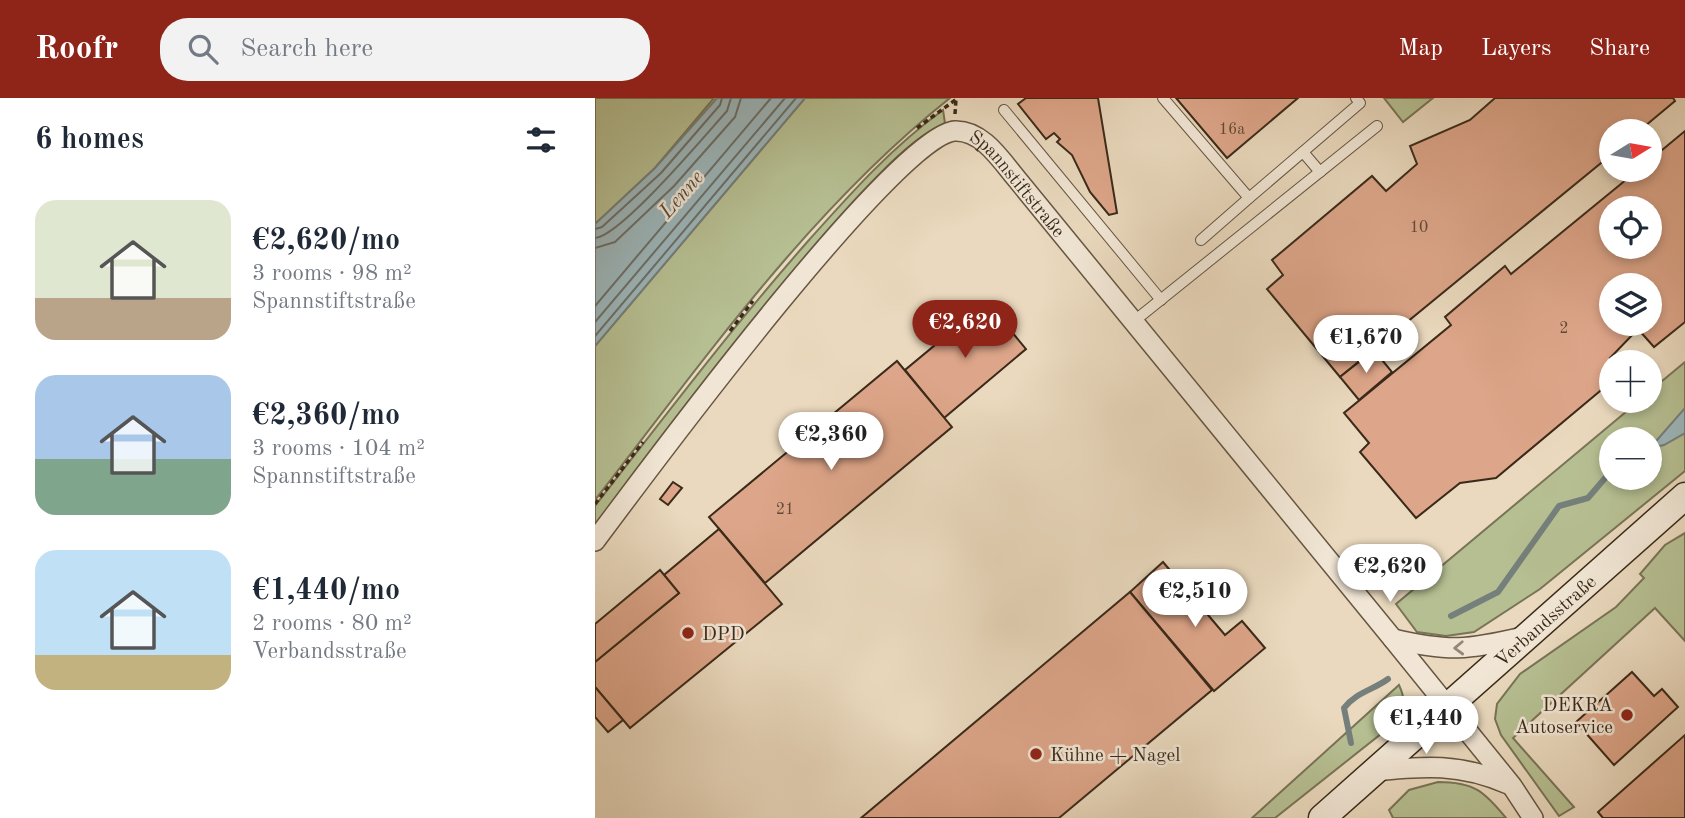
<!DOCTYPE html>
<meta charset="utf-8">
<style>
body{margin:0;font-family:"Old Standard TT",serif;background:#f2f2f3;color:#1f2937;height:100vh;display:flex;flex-direction:column;font-size:26px;white-space:nowrap}
*{box-sizing:border-box;margin:0}
p{font-size:23px;color:#747a83}
.icon{flex:none;width:38px;height:38px;fill:none;stroke:currentColor;stroke-width:2;stroke-linecap:round;stroke-linejoin:round}
.map{position:relative;flex:1;overflow:hidden}
.side{display:flex;flex-direction:column;background:#fff;width:595px}
.side>*{flex:none}
.needle{width:46px;rotate:79deg}
.tools{position:absolute;left:1004px;top:21px;display:grid;gap:14px}
.tools a{display:grid;place-items:center;width:63px;height:63px;border-radius:50%;background:#fff;box-shadow:0 4px 10px #0003;font-size:35px}
.price{position:absolute;translate:-50% -60px;padding:0 16px;border-radius:24px;background:#fff;color:#222;font-size:23px;line-height:46px;filter:drop-shadow(0 2px 4px #0008)}
.price::after{content:'';position:absolute;left:50%;top:42px;width:21px;height:16px;margin-left:-10px;background:inherit;clip-path:polygon(0 0,100% 0,50% 100%)}
.price.active{background:#8f2418;color:#fff}
ul{padding:0;list-style:none}
li{display:flex;align-items:center;gap:21px;height:175px;padding:0 35px}
li span{display:grid;place-items:center;flex:none;width:196px;height:140px;border-radius:21px;color:#555}
li>.icon{margin-inline-start:auto}
span .icon{width:84px;height:84px;fill:#fffc;stroke-width:1}
li b{font-size:30px}
h2{display:flex;justify-content:space-between;align-items:center;height:84px;padding:0 35px;font-size:30px}
header{display:flex;align-items:center;gap:42px;box-sizing:border-box;height:98px;padding:0 35px;background:#8f2418;color:#fff}
header strong{font-size:33px}
nav{display:flex;gap:38px;margin-inline-start:auto;font-size:24px}
.search{width:490px;height:63px;background:#f2f2f3;display:flex;align-items:center;gap:18px;box-sizing:border-box;padding:0 24px;border-radius:28px;color:#747a83;font-size:26px}
main{display:flex;flex:1;min-height:0}
.map>svg:first-child{display:block}
.green{fill:#b6bf92;stroke:#787456;stroke-width:2;fill-rule:evenodd}
.water{fill:#9cb7bc;stroke:#757f7b;stroke-width:2}
.lines{fill:none;stroke-linecap:round;stroke-linejoin:round}
.shore{stroke:#6b706a;stroke-width:2}
.stream{stroke:#757f7b;stroke-width:6}
.building{fill:#dda589;stroke:#3a2a19;stroke-width:2;fill-rule:evenodd}
.service-casing{stroke:#665642;stroke-width:12}
.minor-casing{stroke:#665642;stroke-width:22}
.secondary-casing{stroke:#3a2a19;stroke-width:29}
.path{stroke:#3a2a19;stroke-width:3.5;stroke-dasharray:5 3.5;stroke-linecap:butt}
.service{stroke:#f1e6d5;stroke-width:10}
.minor{stroke:#f1e6d5;stroke-width:19}
.secondary{stroke:#f1e6d5;stroke-width:26}
.oneway{stroke:#968877}
.poi-dot{fill:#8f2418;stroke:#f1e6d5;stroke-width:2.5}
.labels{text-anchor:middle;stroke-width:5;stroke-linejoin:round;paint-order:stroke}
.number-label{font-size:16px;fill:#634935}
.street-label{font-size:19px;fill:#3a2a19;stroke:#f1e6d5}
.poi-label{font-size:19px;fill:#3a2a19;stroke:#f1e6d5;text-anchor:start}
.water-label{font-size:21px;font-style:italic;fill:#524d42;stroke:#f1e6d5}
</style>
<header>
<strong>Roofr</strong>
<div class="search"><svg class="icon" aria-label="search" viewBox="0 0 24 24"><circle cx="10" cy="10" r="6"/><path d="M15 15l6 6"/></svg>Search here</div>
<nav><a>Map</a><a>Layers</a><a>Share</a></nav>
</header>
<main>
<section class="side">
<h2>6 homes<svg class="icon" aria-label="filters" viewBox="0 0 24 24"><path d="M4 7h16M4 17h16"/><circle cx="9" cy="7" r="2"/><circle cx="15" cy="17" r="2"/></svg></h2>
<ul>
<li><span style="background:linear-gradient(#dfe7d0 70%,#b9a48a 0)"><svg class="icon" aria-label="home" viewBox="0 0 24 24"><path d="M3 11l9-7 9 7M6 9v11h12V9"/></svg></span><div><b>€2,620/mo</b><p>3 rooms · 98 m²</p><p>Spannstiftstraße</p></div></li>
<li><span style="background:linear-gradient(#a9c7e8 60%,#7fa58c 0)"><svg class="icon" aria-label="home" viewBox="0 0 24 24"><path d="M3 11l9-7 9 7M6 9v11h12V9"/></svg></span><div><b>€2,360/mo</b><p>3 rooms · 104 m²</p><p>Spannstiftstraße</p></div></li>
<li><span style="background:linear-gradient(#bfe0f5 75%,#c2b280 0)"><svg class="icon" aria-label="home" viewBox="0 0 24 24"><path d="M3 11l9-7 9 7M6 9v11h12V9"/></svg></span><div><b>€1,440/mo</b><p>2 rooms · 80 m²</p><p>Verbandsstraße</p></div></li>
</ul>
</section>
<div class="map">
<svg width="1090" height="720" viewBox="0 0 1090 720">
<rect width="100%" height="100%" fill="#ead9be"/>
<filter id="stains"><feTurbulence type="fractalNoise" baseFrequency=".00286" numOctaves="4"/><feColorMatrix values="0 0 0 0 .2 0 0 0 0 .09 0 0 0 0 .02 0 0 0 .5 -.17"/></filter>
<radialGradient id="worn" r=".72"><stop offset=".6" stop-color="#630" stop-opacity="0"/><stop offset="1" stop-color="#630" stop-opacity=".3"/></radialGradient>
<g class="green">
<polygon points="0,0 119,0 60,70 0,126"/>
<path d="M210,0H355C215,111 109,262 0,402V248Z"/>
<polygon points="789,0 838,0 808,24"/>
<path d="M348,12L350,25C305,47 271,92 238,129C153,224 75,325 0,428V408C70,318 139,227 214,142C256,95 297,49 348,12Z"/>
<path d="M1090,264V373L945,491L879,534L851,538L822,534L801,506L1044,303H1055V293ZM1017,341H1055V380H1017Z"/>
<polygon points="1090,435 1090,543 1060,510 918,640 979,709 964,718 906,637 900,621 902,606 925,576 1021,509 1049,480 1045,476 1070,447"/>
<path d="M804,587C811,602 810,610 801,624L680,720H657Z"/>
<path d="M843,684C879,684 889,693 911,720H798L794,712L814,692Z"/>
</g>
<g class="water">
<polygon points="122,0 210,0 0,248 0,126 60,70"/>
<polygon points="1090,310 1090,335 1069,347 1055,350"/>
</g>
<g class="lines">
<g class="shore">
<polyline points="0,131 7,129 66,75 125,7 127,0"/>
<path d="M0,140C26,138 111,36 132,13L136,0"/>
<polyline points="0,150 20,144 79,88 140,19 146,0"/>
<polyline points="0,208 176,0"/>
<polyline points="0,224 190,0"/>
<polyline points="0,238 201,0"/>
</g>
<g class="stream">
<polyline points="856,518 903,494 964,408 993,400 1017,372"/>
<path d="M756,645L749,610C760,595 778,592 793,581"/>
</g>
</g>
<g class="building">
<polygon points="431,0 503,0 522,115 514,117 495,94 477,57 462,44 465,41 459,35 451,41 423,6"/>
<polygon points="581,0 703,0 632,60"/>
<polygon points="900,0 1078,0 1080,3 1044,33 1017,33 1017,56 745,279 672,191 688,177 677,162 777,78 791,93 822,66 815,48 875,22"/>
<path d="M1090,33V224L1059,249L1043,231L1015,260L1019,264L1017,283L901,380L865,385L821,420L765,354L774,345L749,315L856,227L850,219L910,168L916,176L1043,72H1055V62ZM1017,110H1055V149H1017ZM1017,187H1055V226H1017Z"/>
<polygon points="392,204 431,251 349,320 310,272"/>
<polygon points="779,252 797,274 764,302 745,279"/>
<polygon points="302,263 357,329 170,485 114,419"/>
<polygon points="78,384 87,390 73,407 65,401"/>
<polygon points="124,431 187,506 35,630 0,589 0,564 84,495 69,477"/>
<polygon points="568,464 630,537 647,523 670,550 619,593 535,494"/>
<polygon points="65,472 84,495 0,564 0,526"/>
<polygon points="535,494 617,592 464,720 266,720"/>
<polygon points="1037,574 1059,598 1067,591 1083,609 1019,667 981,624"/>
<polygon points="0,589 28,622 13,634 0,619"/>
<polygon points="1090,637 1090,720 1008,720 1003,714"/>
</g>
<g class="lines">
<defs>
<g id="service">
<polyline points="568,0 654,100 765,5 761,0"/>
<polyline points="409,12 566,202"/>
<polyline points="708,54 725,74"/>
<polyline points="606,142 654,100"/>
<polyline points="538,224 782,28"/>
</g>
<g id="minor">
<path id="s1" d="M0,443C47,380 301,36 360,33C387,32 406,62 421,80L798,541L917,688L938,720"/>
<path d="M798,541C854,554 873,552 928,539"/>
<path d="M779,673C829,668 865,665 913,686"/>
</g>
<g id="secondary">
<path id="s2" d="M727,720L1090,398"/>
</g>
</defs>
<use href="#service" class="service-casing"/>
<use href="#minor" class="minor-casing"/>
<use href="#secondary" class="secondary-casing"/>
<g class="path">
<polyline points="360,16 361,1"/>
<polyline points="322,30 363,0"/>
<polyline points="135,233 158,203"/>
<polyline points="0,406 48,344"/>
</g>
<use href="#service" class="service"/>
<use href="#minor" class="minor"/>
<use href="#secondary" class="secondary"/>
</g>
<defs><path id="oneway-chevron" d="M-2-3.5L2.5 0L-2 3.5" fill="none" stroke-width="1.6" stroke-linecap="round" stroke-linejoin="round" transform="scale(1.75)"/></defs>
<use class="oneway" href="#oneway-chevron" transform="translate(864 550) rotate(178)"/>
<g class="poi-dot">
<circle cx="93" cy="535" r="7"/>
<circle cx="1032" cy="617" r="7"/>
<circle cx="441" cy="656" r="7"/>
</g>
<g class="labels">
<g class="number-label">
<text x="637" y="36">16a</text>
<text x="824" y="134">10</text>
<text x="969" y="235">2</text>
<text x="190" y="416">21</text>
</g>
<g class="street-label">
<text dy="7" stroke="none"><textPath href="#s1" startOffset="634">Spannstiftstraße</textPath></text>
<text dy="7" stroke="none"><textPath href="#s2" startOffset="298">Verbandsstraße</textPath></text>
</g>
<g class="poi-label">
<text x="107" y="542">DPD</text>
<text x="1018" y="613" text-anchor="end">DEKRA<tspan x="1018" dy="22">Autoservice</tspan></text>
<text x="455" y="663">Kühne + Nagel</text>
</g>
<g class="water-label">
<text transform="translate(86 96) rotate(-49)" y="7">Lenne</text>
</g>
</g>
<rect width="100%" height="100%" filter="url(#stains)"/>
<rect width="100%" height="100%" fill="url(#worn)"/>
</svg>
<div class="tools">
<a><svg class="needle" viewBox="-14 -14 28 28"><path d="M0-13l5 13h-10z" fill="#e53935"/><path d="M0 13l5-13h-10z" fill="#747a83"/></svg></a>
<a><svg class="icon" aria-label="locate" viewBox="0 0 24 24"><circle cx="12" cy="12" r="6"/><path d="M12 2v4M12 18v4M2 12h4M18 12h4"/></svg></a>
<a><svg class="icon" aria-label="layers" viewBox="0 0 24 24"><path d="M12 4l9 5-9 5-9-5zM3 14l9 5 9-5"/></svg></a>
<a>+</a>
<a>−</a>
</div>
<b class="price active" style="left:370px;top:262px">€2,620</b>
<b class="price" style="left:771px;top:277px">€1,670</b>
<b class="price" style="left:236px;top:374px">€2,360</b>
<b class="price" style="left:795px;top:506px">€2,620</b>
<b class="price" style="left:600px;top:531px">€2,510</b>
<b class="price" style="left:831px;top:658px">€1,440</b>
</div>
</main>
